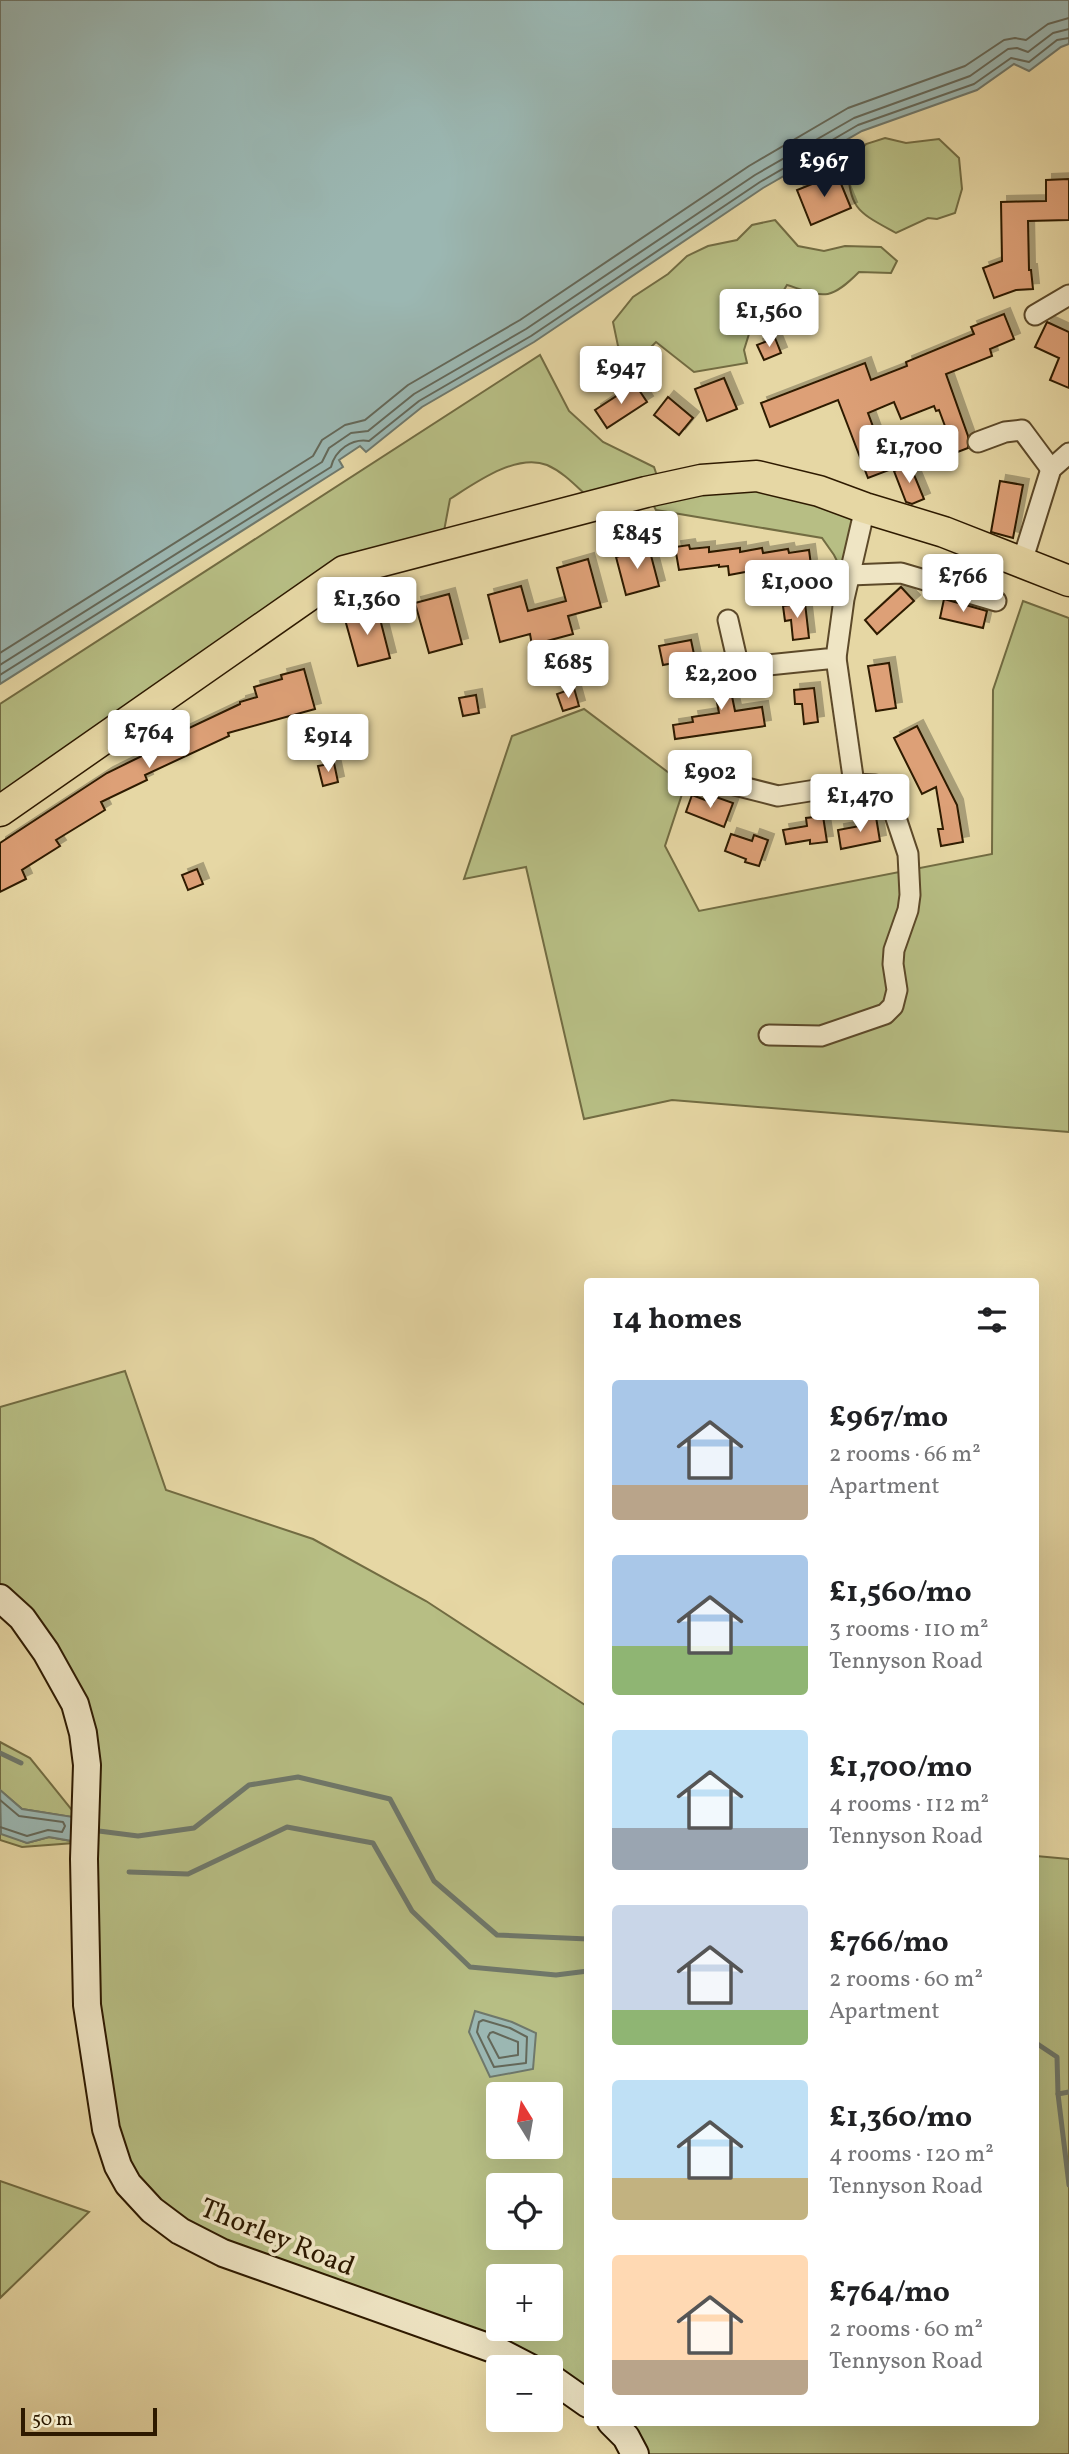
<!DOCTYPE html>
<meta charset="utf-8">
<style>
body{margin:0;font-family:Vollkorn,serif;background:#f6f6f6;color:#202124;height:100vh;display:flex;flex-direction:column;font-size:26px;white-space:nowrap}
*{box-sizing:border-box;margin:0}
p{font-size:23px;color:#757577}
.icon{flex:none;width:38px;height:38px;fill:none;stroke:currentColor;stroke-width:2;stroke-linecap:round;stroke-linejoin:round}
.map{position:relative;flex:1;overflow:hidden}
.side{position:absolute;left:584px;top:1278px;width:455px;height:1148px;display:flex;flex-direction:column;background:#fff;border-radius:7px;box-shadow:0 7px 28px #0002}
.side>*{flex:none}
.needle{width:46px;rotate:349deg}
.fabs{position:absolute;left:486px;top:2082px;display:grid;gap:14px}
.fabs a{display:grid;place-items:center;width:77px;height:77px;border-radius:7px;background:#fff;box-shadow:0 7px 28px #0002;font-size:35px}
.scale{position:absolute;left:21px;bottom:18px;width:136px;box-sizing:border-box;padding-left:7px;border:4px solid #2e1a00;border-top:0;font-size:19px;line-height:24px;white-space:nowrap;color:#2e1a00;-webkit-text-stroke:5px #efe5c4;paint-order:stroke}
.price{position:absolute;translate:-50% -60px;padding:0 16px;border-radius:7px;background:#fff;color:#222;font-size:23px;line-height:46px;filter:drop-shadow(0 2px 4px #0008)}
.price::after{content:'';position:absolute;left:50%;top:42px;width:21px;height:16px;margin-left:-10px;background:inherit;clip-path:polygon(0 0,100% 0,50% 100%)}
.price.on{background:#111827;color:#fff}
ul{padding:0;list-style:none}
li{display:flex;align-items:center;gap:21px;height:175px;padding:0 28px}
li span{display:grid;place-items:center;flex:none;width:196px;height:140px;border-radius:7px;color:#555}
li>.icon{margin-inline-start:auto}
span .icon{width:84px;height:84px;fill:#fffc;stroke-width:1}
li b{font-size:30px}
h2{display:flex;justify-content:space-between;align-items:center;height:84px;padding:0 28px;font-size:30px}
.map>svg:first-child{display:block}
.green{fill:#b7be84;stroke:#726c42;stroke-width:2;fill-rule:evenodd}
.water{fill:#9bb7b2;stroke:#6f786b;stroke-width:2}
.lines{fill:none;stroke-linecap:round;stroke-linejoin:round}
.shore{stroke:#646859;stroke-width:2}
.stream{stroke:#6f786b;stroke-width:5}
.building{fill:#dda077;stroke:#2e1a00;stroke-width:2;filter:url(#shadow)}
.minor-casing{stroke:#5c4929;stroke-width:23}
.secondary-casing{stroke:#2e1a00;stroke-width:30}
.primary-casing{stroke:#2e1a00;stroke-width:33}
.minor{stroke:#efe5c4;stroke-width:19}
.secondary{stroke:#efe5c4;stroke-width:26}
.primary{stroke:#e6d7a4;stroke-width:30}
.labels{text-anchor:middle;stroke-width:7;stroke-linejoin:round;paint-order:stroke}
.street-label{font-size:28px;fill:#2e1a00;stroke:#efe5c4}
</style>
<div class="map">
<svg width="1069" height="2454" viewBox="0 0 1069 2454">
<defs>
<filter id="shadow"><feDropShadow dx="6" dy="-6" stdDeviation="0" flood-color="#0004"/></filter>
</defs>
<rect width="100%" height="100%" fill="#e6d7a4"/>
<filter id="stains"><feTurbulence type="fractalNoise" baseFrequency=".00286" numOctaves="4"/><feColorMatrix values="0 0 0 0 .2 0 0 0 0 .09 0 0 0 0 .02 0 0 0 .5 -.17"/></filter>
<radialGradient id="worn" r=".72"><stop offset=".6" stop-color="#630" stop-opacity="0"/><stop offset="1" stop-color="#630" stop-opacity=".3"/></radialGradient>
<g class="green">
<path d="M885,138L906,143L939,139L959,158L962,189L955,213L937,219L928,218L896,233C860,213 848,210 848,164L866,144Z"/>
<path d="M775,220L798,246L824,251L845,246L881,247L897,261L891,273L859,272C829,302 824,297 787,285L779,298L778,319L749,334L744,350L747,363L694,372L656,342L641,357L629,353L618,346L613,322L633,297L668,274L687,256L708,246L737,240L752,225Z"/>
<path d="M540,355L569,411L603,442L654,467L658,479L587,496C575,485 563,472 547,465C516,453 475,483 450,499L444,531L349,557L0,795V704Z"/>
<polygon points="701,480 865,508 848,583 834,555 822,538 656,510 646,492"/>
<polygon points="1023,601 1069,618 1069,1132 672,1100 584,1119 526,867 464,879 512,736 584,709 685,785 665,846 699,911 992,854 993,690"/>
<path d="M125,1371L166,1490L313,1539L426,1601L588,1707V2388L559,2369L384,2299L191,2232L151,2197L121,2149L96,2008L95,1765L0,1586V1407ZM499,2095H551V2147H499ZM499,2186H551V2238H499ZM499,2277H551V2329H499Z"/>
<polygon points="0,1742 30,1758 76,1815 74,1843 22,1847 0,1840 0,1832 27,1843 49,1837 71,1841 72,1817 22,1809 0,1790"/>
<polygon points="1036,1856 1069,1859 1069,2454 643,2454 627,2422 1036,2422"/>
<polygon points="0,2181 89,2212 0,2298"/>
</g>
<g class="water">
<polygon points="0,0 1069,0 1069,44 1061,47 1029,71 1014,64 977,90 862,131 763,188 534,342 422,407 366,452 360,446 339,460 343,467 0,684"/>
<polygon points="0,1790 22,1809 73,1817 72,1841 49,1837 27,1843 1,1834"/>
<polygon points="475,2011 512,2022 536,2033 533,2069 490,2077 469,2032"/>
</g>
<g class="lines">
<g class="shore">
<polyline points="0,653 313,456 322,440 345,425 365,420 408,385 520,320 749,166 848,108 965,66 1004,40 1015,38 1026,40 1048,24 1069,18"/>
<polyline points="0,665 322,462 329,448 351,433 368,431 414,394 526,329 755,175 854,118 970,76 1008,49 1017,48 1028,52 1053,33 1069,29"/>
<path d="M0,675L331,467C335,450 352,438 369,441L419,401L531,336L760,182L858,125L974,84L1011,58L1029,62L1057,40L1069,38"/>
<polyline points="0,1800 19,1816 63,1822 65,1826 62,1832 48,1830 27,1836 0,1827"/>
<polygon points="483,2020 510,2028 527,2037 526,2063 494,2067 477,2032 479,2022"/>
<polygon points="493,2032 518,2042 518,2055 499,2058 488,2037 490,2033"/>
</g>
<g class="stream">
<polyline points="0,1753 21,1763"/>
<polyline points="91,1830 138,1836 194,1828 249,1785 298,1777 390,1799 434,1881 497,1935 588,1939"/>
<polyline points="129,1872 188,1874 287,1827 373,1843 412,1911 470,1967 556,1975 588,1971"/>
<polyline points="1036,2043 1057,2057 1058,2094 1069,2185"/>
<polyline points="1058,2094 1069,2092"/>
</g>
</g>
<g class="building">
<polygon points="837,174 851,208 811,225 797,190"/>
<polygon points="1069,179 1069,220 1028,221 1029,270 1031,270 1033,289 1016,290 994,298 983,268 1002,261 1001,202 1046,201 1046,180"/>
<polygon points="1004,314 1014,339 990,349 992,356 946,374 968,436 968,448 955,453 939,410 936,411 934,406 901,419 894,402 868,413 889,470 868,478 838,400 770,427 761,403 865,363 871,380 907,366 906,362 974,334 971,327"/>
<polygon points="1047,322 1069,332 1069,388 1050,380 1059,358 1035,347"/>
<polygon points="775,338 781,353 764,360 757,345"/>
<polygon points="724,378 737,409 707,421 695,389"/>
<polygon points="635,384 647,402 607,428 595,410"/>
<polygon points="668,397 693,418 679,435 654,415"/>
<polygon points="910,465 924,499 912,504 906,502 894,471"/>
<polygon points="1000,481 1023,485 1013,538 991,532"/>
<polygon points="689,545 690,549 709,547 709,552 740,548 740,552 762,548 763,553 788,549 789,553 809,550 811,565 794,567 795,573 779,576 777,566 729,575 728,566 719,567 719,565 679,570 675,547"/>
<polygon points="649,548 659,586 626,595 616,557"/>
<polygon points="588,559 601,607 568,616 573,634 532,645 530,634 500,642 488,595 521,586 528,611 566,601 557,568"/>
<polygon points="901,587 914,601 877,634 865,620"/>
<polygon points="449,594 462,644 429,653 415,603"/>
<polygon points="944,599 987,611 983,628 940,618"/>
<polygon points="805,603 809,638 793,640 791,620 785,621 783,606"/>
<polygon points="377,607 390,658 358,666 344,616"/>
<polygon points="691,640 695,659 663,665 659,646"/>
<polygon points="725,662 735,711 762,707 765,726 675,739 673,725 693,722 692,717 719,713 710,665"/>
<polygon points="889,663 896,708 876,711 868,666"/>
<polygon points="304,669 315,709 228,733 229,736 145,775 147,780 101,802 105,810 56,840 60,846 22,870 26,879 0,892 0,843 107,773 148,753 143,742 180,725 183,731 240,704 240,702 257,697 254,687 282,679 281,675"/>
<polygon points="574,688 579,706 563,711 557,694"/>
<polygon points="814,688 818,722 804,724 802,704 795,704 794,690"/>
<polygon points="476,695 479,713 463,716 459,698"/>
<polygon points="917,726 957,805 963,842 941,846 938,829 943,829 936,787 922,794 894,738"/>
<polygon points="334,763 338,782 323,786 318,766"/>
<polygon points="692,795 713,803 716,797 733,803 724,827 686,812"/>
<polygon points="823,816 827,842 810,844 810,840 786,844 783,830 807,826 806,818"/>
<polygon points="876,817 880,841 841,849 838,830 860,826 859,820"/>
<polygon points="731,834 752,841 754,835 768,840 759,866 745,862 746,859 725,851"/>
<polygon points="197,869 203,884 188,890 182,875"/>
</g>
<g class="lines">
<defs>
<g id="minor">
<polyline points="1035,315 1069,295"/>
<polyline points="978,442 1005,432 1022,430 1051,469"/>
<polyline points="1022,562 1051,469 1069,453"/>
<polyline points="850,575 901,573 996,601"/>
<polyline points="728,620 739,668 836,658 844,599 865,508"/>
<polyline points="836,658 854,784"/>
<polyline points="711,779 778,796 854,784 875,785 888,794 908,854 910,895 908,910 894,950 893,964 897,990 893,1006 885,1014 821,1036 769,1035"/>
</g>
<g id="secondary">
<polyline points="0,1598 22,1618 46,1652 75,1704 83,1733 87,1765 84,1859 87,2005 106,2129 118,2166 128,2184 152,2210 180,2231 223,2253 496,2350 531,2368"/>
<polyline points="551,2378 588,2404"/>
<polyline points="611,2422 626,2437 635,2454"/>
</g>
<polyline id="primary" points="0,811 344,571 646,492 701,480 757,476 819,491 865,508 944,532 1069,581"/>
</defs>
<use href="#minor" class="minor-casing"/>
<use href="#secondary" class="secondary-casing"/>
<use href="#primary" class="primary-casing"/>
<use href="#minor" class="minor"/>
<use href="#secondary" class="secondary"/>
<use href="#primary" class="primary"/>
</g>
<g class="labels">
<g class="street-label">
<text transform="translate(278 2236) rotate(22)" y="10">Thorley Road</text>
</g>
</g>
<rect width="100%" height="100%" filter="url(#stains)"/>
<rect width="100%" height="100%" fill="url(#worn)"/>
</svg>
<div class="fabs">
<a><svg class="needle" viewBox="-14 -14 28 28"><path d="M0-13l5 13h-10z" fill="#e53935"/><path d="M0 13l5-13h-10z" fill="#757577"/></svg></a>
<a><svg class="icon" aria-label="locate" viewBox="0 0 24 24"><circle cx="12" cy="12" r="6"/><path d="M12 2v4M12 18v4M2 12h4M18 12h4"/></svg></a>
<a>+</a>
<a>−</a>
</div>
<div class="scale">50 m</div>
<b class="price on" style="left:824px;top:199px">£967</b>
<b class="price" style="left:769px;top:349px">£1,560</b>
<b class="price" style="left:621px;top:406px">£947</b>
<b class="price" style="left:909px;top:485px">£1,700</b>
<b class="price" style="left:637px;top:571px">£845</b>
<b class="price" style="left:963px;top:614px">£766</b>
<b class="price" style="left:797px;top:620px">£1,000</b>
<b class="price" style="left:367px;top:637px">£1,360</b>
<b class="price" style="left:568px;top:700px">£685</b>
<b class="price" style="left:721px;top:712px">£2,200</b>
<b class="price" style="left:149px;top:770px">£764</b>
<b class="price" style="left:328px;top:774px">£914</b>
<b class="price" style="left:710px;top:810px">£902</b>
<b class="price" style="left:860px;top:834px">£1,470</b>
<section class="side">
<h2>14 homes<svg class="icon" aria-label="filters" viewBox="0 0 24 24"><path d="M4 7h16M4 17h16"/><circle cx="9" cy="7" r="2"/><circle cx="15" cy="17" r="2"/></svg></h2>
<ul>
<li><span style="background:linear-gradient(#a9c7e8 75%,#b9a48a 0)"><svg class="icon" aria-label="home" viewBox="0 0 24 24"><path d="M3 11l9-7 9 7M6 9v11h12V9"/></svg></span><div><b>£967/mo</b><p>2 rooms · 66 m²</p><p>Apartment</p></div></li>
<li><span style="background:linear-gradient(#a9c7e8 65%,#8fb573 0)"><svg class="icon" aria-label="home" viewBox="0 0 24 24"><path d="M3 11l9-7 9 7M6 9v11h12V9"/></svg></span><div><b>£1,560/mo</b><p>3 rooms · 110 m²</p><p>Tennyson Road</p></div></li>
<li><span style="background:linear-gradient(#bfe0f5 70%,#9aa5b1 0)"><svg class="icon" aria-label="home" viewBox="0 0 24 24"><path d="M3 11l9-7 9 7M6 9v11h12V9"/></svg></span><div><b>£1,700/mo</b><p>4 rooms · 112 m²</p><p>Tennyson Road</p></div></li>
<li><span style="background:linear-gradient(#c9d6e8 75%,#8fb573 0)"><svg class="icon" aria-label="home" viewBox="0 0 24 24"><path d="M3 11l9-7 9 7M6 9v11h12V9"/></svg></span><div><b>£766/mo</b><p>2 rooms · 60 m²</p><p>Apartment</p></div></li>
<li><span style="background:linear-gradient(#bfe0f5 70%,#c2b280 0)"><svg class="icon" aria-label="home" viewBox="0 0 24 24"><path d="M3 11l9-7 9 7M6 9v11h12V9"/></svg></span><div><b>£1,360/mo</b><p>4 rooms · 120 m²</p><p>Tennyson Road</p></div></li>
<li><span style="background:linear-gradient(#ffd9b3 75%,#b9a48a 0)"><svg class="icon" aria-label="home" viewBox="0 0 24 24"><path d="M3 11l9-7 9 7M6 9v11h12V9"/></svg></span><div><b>£764/mo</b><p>2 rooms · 60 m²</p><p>Tennyson Road</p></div></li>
</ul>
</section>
</div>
